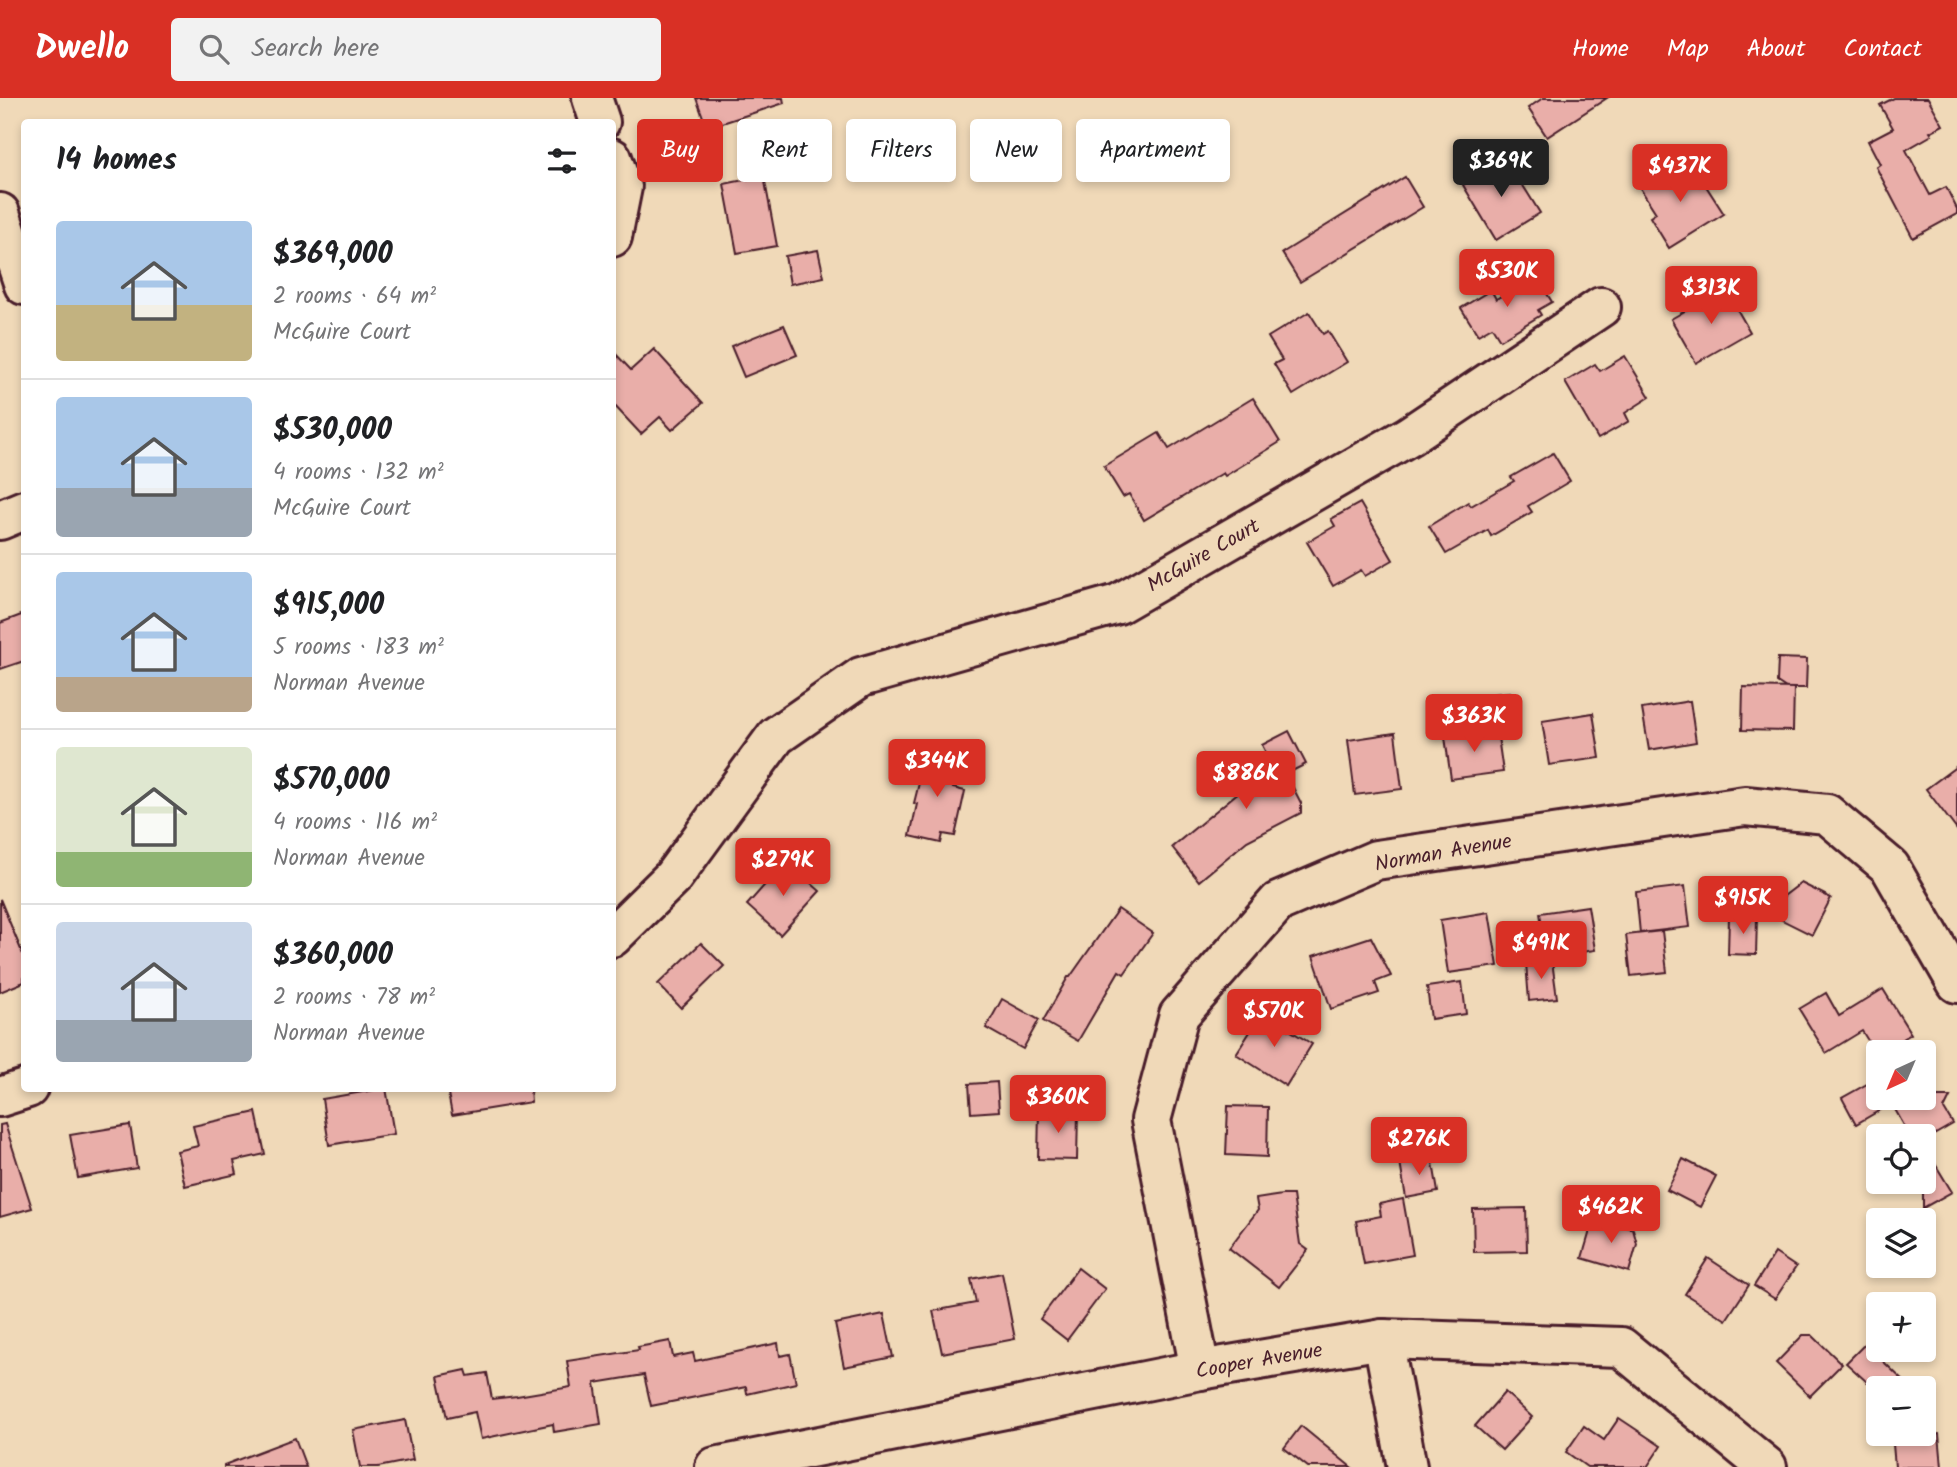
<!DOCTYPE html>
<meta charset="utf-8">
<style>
body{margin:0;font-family:Kalam,sans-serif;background:#f2f2f2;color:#202124;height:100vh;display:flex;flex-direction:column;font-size:26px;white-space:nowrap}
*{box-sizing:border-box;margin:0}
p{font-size:23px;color:#757577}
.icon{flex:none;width:38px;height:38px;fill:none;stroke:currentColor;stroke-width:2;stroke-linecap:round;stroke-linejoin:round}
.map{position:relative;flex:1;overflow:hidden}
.details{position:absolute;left:21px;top:21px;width:595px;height:973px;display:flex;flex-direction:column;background:#fff;border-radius:7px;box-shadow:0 4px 10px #0003}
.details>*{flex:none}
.hud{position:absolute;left:637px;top:21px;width:665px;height:63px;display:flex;gap:14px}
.needle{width:46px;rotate:224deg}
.buttons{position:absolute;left:1866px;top:942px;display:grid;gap:14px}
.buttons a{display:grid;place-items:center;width:70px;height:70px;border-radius:7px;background:#fff;box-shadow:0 4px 10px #0003;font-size:35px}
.price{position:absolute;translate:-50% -60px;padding:0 16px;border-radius:7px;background:#d93025;color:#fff;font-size:23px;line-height:46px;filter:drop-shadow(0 2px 4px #0008)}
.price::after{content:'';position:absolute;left:50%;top:42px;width:21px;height:16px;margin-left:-10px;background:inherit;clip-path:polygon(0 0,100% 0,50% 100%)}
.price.current{background:#222;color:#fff}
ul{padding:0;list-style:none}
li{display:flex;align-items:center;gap:21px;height:175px;padding:0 35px}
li+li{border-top:2px solid #e0e0e0}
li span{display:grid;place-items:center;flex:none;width:196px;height:140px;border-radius:7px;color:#555}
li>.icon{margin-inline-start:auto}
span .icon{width:84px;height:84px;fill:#fffc;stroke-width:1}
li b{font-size:30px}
h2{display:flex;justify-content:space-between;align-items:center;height:84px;padding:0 35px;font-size:30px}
.pill{padding:0 24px;border-radius:7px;background:#fff;box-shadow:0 4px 10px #0003;font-size:24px;line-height:63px}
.pill.current{background:#d93025;color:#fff}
header{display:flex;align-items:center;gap:42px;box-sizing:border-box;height:98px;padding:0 35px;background:#d93025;color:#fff}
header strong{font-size:33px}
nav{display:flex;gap:38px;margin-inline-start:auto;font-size:24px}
.search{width:490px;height:63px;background:#f2f2f2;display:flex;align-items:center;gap:18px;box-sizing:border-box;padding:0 24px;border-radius:7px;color:#757577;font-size:26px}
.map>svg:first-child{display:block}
.building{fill:#e9aea9;stroke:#4a1f2b;stroke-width:2}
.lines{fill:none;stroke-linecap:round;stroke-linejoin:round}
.minor-casing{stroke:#4a1f2b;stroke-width:44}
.minor{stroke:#f0d9b8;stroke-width:38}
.labels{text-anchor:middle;stroke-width:7;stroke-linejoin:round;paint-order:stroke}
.street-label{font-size:21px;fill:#4a1f2b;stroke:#f0d9b8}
</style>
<header>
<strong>Dwello</strong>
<div class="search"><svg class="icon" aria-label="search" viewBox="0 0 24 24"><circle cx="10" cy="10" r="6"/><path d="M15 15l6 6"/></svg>Search here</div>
<nav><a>Home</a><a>Map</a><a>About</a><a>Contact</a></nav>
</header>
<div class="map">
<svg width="1957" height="1369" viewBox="0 0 1957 1369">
<rect width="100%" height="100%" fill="#f0d9b8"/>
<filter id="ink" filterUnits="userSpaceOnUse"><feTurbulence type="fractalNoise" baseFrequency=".0143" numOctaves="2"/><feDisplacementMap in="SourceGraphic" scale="14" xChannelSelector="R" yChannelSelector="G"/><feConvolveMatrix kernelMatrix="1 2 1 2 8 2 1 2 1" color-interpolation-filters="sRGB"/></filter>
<g filter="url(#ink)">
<g class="building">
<polygon points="696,0 783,0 784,5 707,30"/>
<polygon points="1543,0 1607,0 1547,39 1528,10"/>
<polygon points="1894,0 1928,0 1943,27 1930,34 1932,37 1906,52 1930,97 1946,89 1957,111 1957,116 1913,140 1876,69 1880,66 1868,43 1893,30 1880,7"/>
<polygon points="1506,60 1540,115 1496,142 1463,87"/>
<polygon points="1685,63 1700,88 1704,85 1724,116 1669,150 1650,119 1656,115 1640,90"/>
<polygon points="764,78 777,148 737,155 724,86"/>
<polygon points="1405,79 1423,109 1300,184 1282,155"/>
<polygon points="818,152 824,179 790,186 785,158"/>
<polygon points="1538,181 1552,204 1538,212 1541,217 1500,242 1492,229 1478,237 1461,210 1491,192 1496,201 1521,186 1523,189"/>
<polygon points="1725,190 1750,234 1696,265 1671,221"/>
<polygon points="1309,214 1323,236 1328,233 1347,264 1293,297 1274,266 1282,262 1268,239"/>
<polygon points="784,227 797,257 744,279 731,248"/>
<polygon points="654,251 703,305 672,332 660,319 641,336 612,305 612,252 631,272"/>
<polygon points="1625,258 1650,299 1625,315 1629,323 1598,341 1565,284 1595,266 1600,273"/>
<polygon points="1253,300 1280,344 1225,378 1223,375 1144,422 1129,396 1123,399 1104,368 1159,335 1169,351"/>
<polygon points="1553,355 1570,383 1528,408 1532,414 1491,438 1488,432 1446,456 1429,428 1468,404 1471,408 1514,383 1511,379"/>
<polygon points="1360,405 1393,462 1365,478 1361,472 1333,488 1307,444 1335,428 1331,421"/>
<polygon points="24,516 24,563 0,571 0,525"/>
<polygon points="1778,560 1807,561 1806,590 1786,590 1777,584"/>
<polygon points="1743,589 1794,590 1793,633 1742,632"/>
<polygon points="1510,594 1513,622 1487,625 1485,597"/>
<polygon points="1690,603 1696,644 1649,652 1642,611"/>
<polygon points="1593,615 1600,660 1549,667 1542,623"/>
<polygon points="1497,632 1503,674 1451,681 1445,639"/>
<polygon points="1289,633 1306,666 1286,676 1301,705 1301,715 1247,743 1199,783 1172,749 1240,693 1236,685 1272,667 1262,647"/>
<polygon points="1395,635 1402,691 1355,697 1348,642"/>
<polygon points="927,653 960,661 953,690 965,693 955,738 943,736 941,745 910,738 917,706 914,705"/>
<polygon points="1957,668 1957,732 1926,691"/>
<polygon points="786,763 820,793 780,837 747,807"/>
<polygon points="1801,785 1831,800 1812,837 1764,813"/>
<polygon points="1685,788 1690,829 1640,835 1636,794"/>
<polygon points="0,801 24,859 24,884 0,894"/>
<polygon points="1588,808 1595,852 1547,859 1540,815"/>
<polygon points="1118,811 1153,835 1124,876 1119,873 1078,943 1043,923 1068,879 1070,879"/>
<polygon points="1489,814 1498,868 1448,875 1440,822"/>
<polygon points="1729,818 1757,819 1756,857 1728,856"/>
<polygon points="1662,833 1667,874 1631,878 1626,837"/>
<polygon points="1371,839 1391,878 1375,884 1379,895 1331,911 1313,858"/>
<polygon points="701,845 724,868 681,910 658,886"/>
<polygon points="1552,863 1557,900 1529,903 1526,865"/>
<polygon points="1462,884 1466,916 1431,921 1427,889"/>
<polygon points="1883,891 1911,936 1882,954 1878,954 1877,957 1862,933 1826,955 1799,911 1826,895 1839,918"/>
<polygon points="1002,901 1039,922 1023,951 986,930"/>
<polygon points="1262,915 1312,946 1286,988 1236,956"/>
<polygon points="997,984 999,1013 971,1015 969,986"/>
<polygon points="1867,986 1882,1011 1856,1026 1842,1000"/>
<polygon points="386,990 394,1036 329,1047 322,1001"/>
<polygon points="447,990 530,990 531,1004 452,1017"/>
<polygon points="1888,999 1950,999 1944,1011 1953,1026 1932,1038 1910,1038"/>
<polygon points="1228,1008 1268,1009 1267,1059 1226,1057"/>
<polygon points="1039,1012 1078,1013 1077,1062 1038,1061"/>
<polygon points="256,1014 265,1056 234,1063 237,1076 185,1088 177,1053 198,1048 193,1028"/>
<polygon points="5,1026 32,1110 0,1119 0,1027"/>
<polygon points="130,1027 137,1070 78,1080 70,1037"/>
<polygon points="1923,1046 1952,1094 1923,1110"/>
<polygon points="1432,1059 1438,1094 1406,1100 1400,1065"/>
<polygon points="1683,1061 1716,1078 1700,1109 1667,1092"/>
<polygon points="1282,1097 1293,1097 1300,1146 1308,1152 1279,1189 1229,1150 1258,1112 1256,1101"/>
<polygon points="1403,1101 1413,1157 1364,1166 1356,1123 1381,1118 1379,1106"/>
<polygon points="1526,1110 1527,1153 1474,1154 1473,1111"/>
<polygon points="1594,1119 1633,1131 1637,1146 1629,1174 1582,1160"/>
<polygon points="1775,1155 1796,1169 1775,1201 1754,1188"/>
<polygon points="1708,1160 1749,1187 1726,1222 1685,1196"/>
<polygon points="1078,1170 1105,1191 1067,1242 1040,1221"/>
<polygon points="1002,1175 1015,1241 942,1255 933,1213 976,1205 971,1181"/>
<polygon points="884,1216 893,1259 844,1269 835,1226"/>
<polygon points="1803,1237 1812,1237 1842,1266 1810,1298 1776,1265"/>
<polygon points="670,1243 673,1259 693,1255 695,1263 778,1245 780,1258 790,1256 796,1285 747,1296 746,1289 651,1308 644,1277 595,1285 601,1326 554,1334 553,1326 481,1341 475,1314 447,1320 438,1278 466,1272 468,1278 487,1275 492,1301 517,1298 571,1289 567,1263 639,1252 638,1249"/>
<polygon points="1865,1246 1910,1289 1911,1290 1878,1290 1878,1294 1846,1265"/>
<polygon points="1505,1294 1532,1319 1502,1352 1475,1328"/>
<polygon points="1619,1320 1661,1348 1647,1369 1587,1369 1566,1354 1584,1328 1604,1342"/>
<polygon points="405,1322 413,1362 378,1369 360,1369 353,1332"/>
<polygon points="1301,1328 1351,1369 1308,1369 1284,1350"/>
<polygon points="1892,1335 1916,1335 1916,1338 1939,1336 1942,1369 1895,1369"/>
<polygon points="295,1340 306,1369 224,1369 224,1367"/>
</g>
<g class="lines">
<defs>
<g id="minor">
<polyline points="592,0 600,24"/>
<polyline points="612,60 622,89 612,139"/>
<polyline points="0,115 24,187"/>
<polyline points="0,422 24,412"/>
<polyline points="612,839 673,779 776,638 861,579 1118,506 1409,338 1601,209"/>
<polyline points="0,999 28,990"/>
<polyline points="1383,1241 1407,1369"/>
<polyline points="1200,1272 1151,1022 1179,917 1278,804 1376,762 1745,708 1827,716 1890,769 1957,885"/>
<polyline points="715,1369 1200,1272 1383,1241 1621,1249 1767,1369"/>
</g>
</defs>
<use href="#minor" class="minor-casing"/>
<use href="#minor" class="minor"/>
</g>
</g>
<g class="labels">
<g class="street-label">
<text transform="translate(1203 457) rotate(-30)" y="7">McGuire Court</text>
<text transform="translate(1443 754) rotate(-10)" y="7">Norman Avenue</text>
<text transform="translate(1259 1262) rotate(-10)" y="7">Cooper Avenue</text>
</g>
</g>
</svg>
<div class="buttons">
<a><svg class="needle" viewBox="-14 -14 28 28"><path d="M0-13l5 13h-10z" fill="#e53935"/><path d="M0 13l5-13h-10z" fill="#757577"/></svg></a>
<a><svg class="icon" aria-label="locate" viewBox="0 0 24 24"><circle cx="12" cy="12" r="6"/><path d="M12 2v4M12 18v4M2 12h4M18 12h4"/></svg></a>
<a><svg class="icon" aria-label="layers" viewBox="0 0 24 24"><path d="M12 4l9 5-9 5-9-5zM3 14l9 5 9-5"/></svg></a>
<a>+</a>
<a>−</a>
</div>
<b class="price current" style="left:1501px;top:101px">$369K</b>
<b class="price" style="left:1680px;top:106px">$437K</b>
<b class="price" style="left:1507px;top:211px">$530K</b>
<b class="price" style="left:1711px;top:228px">$313K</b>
<b class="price" style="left:1474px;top:656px">$363K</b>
<b class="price" style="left:937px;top:701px">$344K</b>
<b class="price" style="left:1246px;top:713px">$886K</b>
<b class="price" style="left:783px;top:800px">$279K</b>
<b class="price" style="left:1743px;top:838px">$915K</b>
<b class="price" style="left:1541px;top:883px">$491K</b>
<b class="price" style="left:1274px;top:951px">$570K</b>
<b class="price" style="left:1058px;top:1037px">$360K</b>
<b class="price" style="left:1419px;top:1079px">$276K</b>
<b class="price" style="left:1611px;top:1147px">$462K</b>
<div class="hud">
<a class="pill current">Buy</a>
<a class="pill">Rent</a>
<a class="pill">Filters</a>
<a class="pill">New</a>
<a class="pill">Apartment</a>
</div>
<section class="details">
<h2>14 homes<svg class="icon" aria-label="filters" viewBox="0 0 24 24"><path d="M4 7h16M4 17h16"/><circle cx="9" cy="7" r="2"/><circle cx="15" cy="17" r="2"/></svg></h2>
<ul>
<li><span style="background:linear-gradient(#a9c7e8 60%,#c2b280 0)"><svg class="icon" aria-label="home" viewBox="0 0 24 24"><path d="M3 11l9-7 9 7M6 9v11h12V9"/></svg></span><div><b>$369,000</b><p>2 rooms · 64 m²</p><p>McGuire Court</p></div></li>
<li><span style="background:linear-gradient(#a9c7e8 65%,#9aa5b1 0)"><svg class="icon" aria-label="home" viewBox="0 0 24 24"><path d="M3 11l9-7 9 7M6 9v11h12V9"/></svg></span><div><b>$530,000</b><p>4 rooms · 132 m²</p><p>McGuire Court</p></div></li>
<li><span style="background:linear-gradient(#a9c7e8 75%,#b9a48a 0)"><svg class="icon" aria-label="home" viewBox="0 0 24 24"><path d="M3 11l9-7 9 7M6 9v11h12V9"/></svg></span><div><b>$915,000</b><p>5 rooms · 183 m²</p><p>Norman Avenue</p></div></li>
<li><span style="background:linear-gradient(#dfe7d0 75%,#8fb573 0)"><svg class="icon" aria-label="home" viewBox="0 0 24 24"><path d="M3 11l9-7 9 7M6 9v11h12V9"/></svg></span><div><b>$570,000</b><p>4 rooms · 116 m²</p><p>Norman Avenue</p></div></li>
<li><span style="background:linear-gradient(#c9d6e8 70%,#9aa5b1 0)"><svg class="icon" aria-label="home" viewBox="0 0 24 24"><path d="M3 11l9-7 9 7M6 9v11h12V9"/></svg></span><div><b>$360,000</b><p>2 rooms · 78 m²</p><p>Norman Avenue</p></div></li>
</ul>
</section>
</div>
